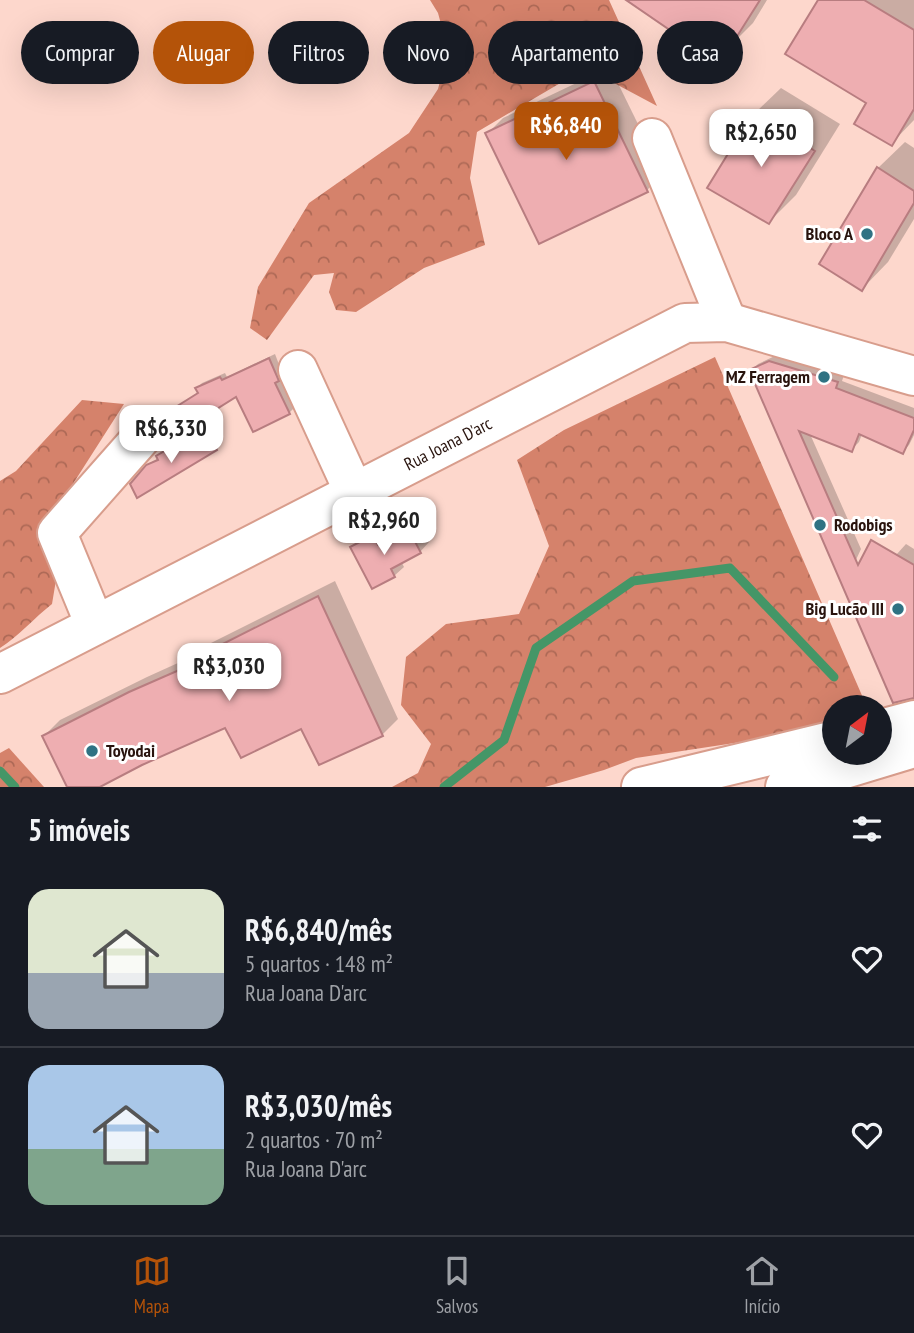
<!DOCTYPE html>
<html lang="pt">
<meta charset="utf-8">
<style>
body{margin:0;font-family:"PT Sans Narrow",sans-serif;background:#242831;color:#f1f3f6;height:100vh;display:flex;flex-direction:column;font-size:26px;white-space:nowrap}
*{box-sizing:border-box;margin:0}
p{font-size:23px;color:#9ea1a6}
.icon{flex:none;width:38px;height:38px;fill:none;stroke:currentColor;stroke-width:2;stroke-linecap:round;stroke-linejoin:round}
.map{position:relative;height:787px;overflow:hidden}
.panel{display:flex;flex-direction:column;background:#171b24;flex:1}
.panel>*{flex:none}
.banner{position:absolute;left:21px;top:21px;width:873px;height:63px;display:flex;gap:14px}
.needle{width:46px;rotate:32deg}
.tools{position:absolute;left:822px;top:695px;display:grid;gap:14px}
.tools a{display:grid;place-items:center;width:70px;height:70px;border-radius:50%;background:#171b24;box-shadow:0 7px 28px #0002;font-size:35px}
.price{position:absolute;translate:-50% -60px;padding:0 16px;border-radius:14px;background:#fff;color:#222;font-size:23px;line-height:46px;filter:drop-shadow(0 2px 4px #0008)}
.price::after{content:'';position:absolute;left:50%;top:42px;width:21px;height:16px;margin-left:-10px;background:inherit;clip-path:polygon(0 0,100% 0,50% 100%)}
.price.current{background:#b45309;color:#fff}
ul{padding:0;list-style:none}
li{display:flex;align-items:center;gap:21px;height:175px;padding:0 28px}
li+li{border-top:2px solid #363941}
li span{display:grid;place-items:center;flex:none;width:196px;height:140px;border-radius:21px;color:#555}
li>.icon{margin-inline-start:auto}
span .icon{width:84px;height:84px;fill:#fffc;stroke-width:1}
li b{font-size:30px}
h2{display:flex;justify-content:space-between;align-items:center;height:84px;padding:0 28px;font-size:30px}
.pill{padding:0 24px;border-radius:32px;background:#171b24;box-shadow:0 7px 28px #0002;font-size:24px;line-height:63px}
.pill.current{background:#b45309;color:#fff}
.tabs{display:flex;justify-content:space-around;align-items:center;height:98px;border-top:2px solid #363941;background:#171b24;font-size:19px;color:#9ea1a6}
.tabs a{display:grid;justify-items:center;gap:4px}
.tabs .current{color:#b45309}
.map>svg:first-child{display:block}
.forest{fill:url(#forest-crowns)}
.shadow{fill:#0003}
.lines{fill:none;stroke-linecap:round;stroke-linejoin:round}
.stream{stroke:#449667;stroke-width:9}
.building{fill:#eeaeb1;stroke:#b87d80;stroke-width:2}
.minor-casing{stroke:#d89d8c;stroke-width:42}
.minor{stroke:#fff;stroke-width:38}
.poi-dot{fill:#2f7283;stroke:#fff;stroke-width:2.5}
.labels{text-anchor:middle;stroke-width:6;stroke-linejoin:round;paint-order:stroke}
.poi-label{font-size:18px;font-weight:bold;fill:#28130d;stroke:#fff;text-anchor:end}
.street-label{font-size:18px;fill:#28130d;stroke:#fff}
</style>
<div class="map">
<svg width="914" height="787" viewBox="0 0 914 787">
<defs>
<pattern id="forest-crowns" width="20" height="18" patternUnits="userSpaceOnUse" patternTransform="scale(1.75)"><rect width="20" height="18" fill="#d5826b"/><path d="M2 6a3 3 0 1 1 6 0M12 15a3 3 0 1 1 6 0" fill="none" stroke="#ad6956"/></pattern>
</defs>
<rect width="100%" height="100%" fill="#fdd7cc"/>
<g class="forest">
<polygon points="430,0 609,0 657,106 586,68 477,132 470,178 485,245 424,268 356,312 336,310 329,292 334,273 314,275 267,340 250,328 258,287 309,203 409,133 438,89 448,50 438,13"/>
<polygon points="715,357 867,707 835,707 835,722 794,734 636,758 604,770 545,787 392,787 418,773 431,744 401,705 406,657 446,624 519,614 549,546 517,460 564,430"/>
<path d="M82,400L124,404L48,523L58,568L52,604C34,618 19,636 0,648V481L16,471Z"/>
<polygon points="9,748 44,787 0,787 0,753"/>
</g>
<g class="shadow">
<polygon points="656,0 767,0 753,23 729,47 713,38 703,48"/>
<polygon points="820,0 914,0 914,120 891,144 869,102"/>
<polygon points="610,67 663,175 647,190 487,134 503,118"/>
<polygon points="781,88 840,124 796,195 769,222 754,114"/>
<polygon points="905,142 914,148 914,219 888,262 862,289 878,168"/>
<polygon points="275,354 283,375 280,378 294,408 289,413 237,394 171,423 166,415 171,410 199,392 197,388 202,383 225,373 227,377"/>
<polygon points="777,355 844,375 842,381 914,408 914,435 909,445 902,452 862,434 859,442 852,449 810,434 861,549 849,575 751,371 758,364"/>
<polygon points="215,431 221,443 216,448 138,495 147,467 153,461 159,458 158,457 164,451 181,441 184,446"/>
<polygon points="418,522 429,542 420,552 401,561 404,567 394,576 352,548 361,538 383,527 388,537"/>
<polygon points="906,544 914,549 914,696 896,555"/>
<polygon points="335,581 398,719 382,735 302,727 226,726 44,736 60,720 147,677 200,653 209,644"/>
</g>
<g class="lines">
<g class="stream">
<polyline points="0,771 15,787"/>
<polyline points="444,787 504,740 536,648 633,581 730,568 834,677"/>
</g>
</g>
<g class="building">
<polygon points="626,0 760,0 729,49 711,38 704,50 681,35 680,37"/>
<polygon points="818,0 864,0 914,30 914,109 892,146 854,124 866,103 785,54"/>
<polygon points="594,81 648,192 539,244 485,133"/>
<polygon points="753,113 815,151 769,224 707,188"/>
<polygon points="877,167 914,191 914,203 862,291 819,264"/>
<polygon points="269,358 279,381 275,383 290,414 253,432 236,397 172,437 169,432 168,422 163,415 198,393 195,388 220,377 222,380"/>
<polygon points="769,361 838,382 836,388 914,418 914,430 903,454 859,434 852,452 799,431 858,565 871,540 914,565 914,698 893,703 749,370"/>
<polygon points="210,435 217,450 137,498 130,484 146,465 158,460 156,456 175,445 178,450"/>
<polygon points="409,530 421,553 391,569 395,577 372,589 350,547 373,535 378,545"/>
<polygon points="318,596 383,736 319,765 301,729 241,758 225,728 142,765 100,787 67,787 42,736 129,692 193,664 191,660"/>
</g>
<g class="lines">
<defs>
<g id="minor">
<polyline points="652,138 727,322"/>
<polyline points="298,370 354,492"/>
<polyline points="95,625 57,533 148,430"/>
<polyline points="0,674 685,323 727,322 914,376"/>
<polyline points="880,729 914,720"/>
<polyline points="641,787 835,740"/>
<polyline points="785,787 914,748"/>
</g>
</defs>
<use href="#minor" class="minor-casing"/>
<use href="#minor" class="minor"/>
</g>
<g class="poi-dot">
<circle cx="867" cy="234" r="7"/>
<circle cx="824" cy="377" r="7"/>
<circle cx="820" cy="525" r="7"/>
<circle cx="898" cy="609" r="7"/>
<circle cx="92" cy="751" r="7"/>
</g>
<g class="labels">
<g class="poi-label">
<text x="853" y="240">Bloco A</text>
<text x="810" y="383">MZ Ferragem</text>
<text x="834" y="531" text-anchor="start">Rodobigs</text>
<text x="884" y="615">Big Lucão III</text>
<text x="106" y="757" text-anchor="start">Toyodai</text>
</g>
<g class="street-label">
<text transform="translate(448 444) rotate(-27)" y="6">Rua Joana D'arc</text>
</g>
</g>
</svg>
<div class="tools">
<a><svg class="needle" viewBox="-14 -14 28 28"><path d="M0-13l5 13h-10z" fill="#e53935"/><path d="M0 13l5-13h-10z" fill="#9ea1a6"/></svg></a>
</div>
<b class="price current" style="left:566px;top:162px">R$6,840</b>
<b class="price" style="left:761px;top:169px">R$2,650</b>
<b class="price" style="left:171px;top:465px">R$6,330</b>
<b class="price" style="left:384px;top:557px">R$2,960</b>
<b class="price" style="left:229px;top:703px">R$3,030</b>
<div class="banner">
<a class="pill">Comprar</a>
<a class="pill current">Alugar</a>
<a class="pill">Filtros</a>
<a class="pill">Novo</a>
<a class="pill">Apartamento</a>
<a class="pill">Casa</a>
</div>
</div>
<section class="panel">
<h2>5 imóveis<svg class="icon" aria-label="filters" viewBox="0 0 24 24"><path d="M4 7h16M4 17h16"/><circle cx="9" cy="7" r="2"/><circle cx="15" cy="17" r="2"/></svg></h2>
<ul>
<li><span style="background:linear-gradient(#dfe7d0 60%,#9aa5b1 0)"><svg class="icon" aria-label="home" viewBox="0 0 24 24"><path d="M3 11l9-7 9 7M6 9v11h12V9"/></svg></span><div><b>R$6,840/mês</b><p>5 quartos · 148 m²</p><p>Rua Joana D'arc</p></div><svg class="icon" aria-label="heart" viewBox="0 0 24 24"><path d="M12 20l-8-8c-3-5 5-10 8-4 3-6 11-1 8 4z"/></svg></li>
<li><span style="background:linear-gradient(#a9c7e8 60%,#7fa58c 0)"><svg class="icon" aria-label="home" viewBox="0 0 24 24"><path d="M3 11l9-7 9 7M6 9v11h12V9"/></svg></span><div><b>R$3,030/mês</b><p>2 quartos · 70 m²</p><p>Rua Joana D'arc</p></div><svg class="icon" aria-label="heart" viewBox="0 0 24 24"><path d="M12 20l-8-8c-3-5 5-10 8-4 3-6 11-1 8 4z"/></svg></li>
</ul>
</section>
<nav class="tabs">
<a class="current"><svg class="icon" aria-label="map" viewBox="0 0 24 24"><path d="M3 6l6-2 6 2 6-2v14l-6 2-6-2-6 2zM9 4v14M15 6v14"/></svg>Mapa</a>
<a><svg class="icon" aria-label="saved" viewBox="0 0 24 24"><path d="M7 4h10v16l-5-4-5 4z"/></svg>Salvos</a>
<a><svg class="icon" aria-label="home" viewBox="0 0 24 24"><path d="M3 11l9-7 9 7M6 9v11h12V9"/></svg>Início</a>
</nav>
